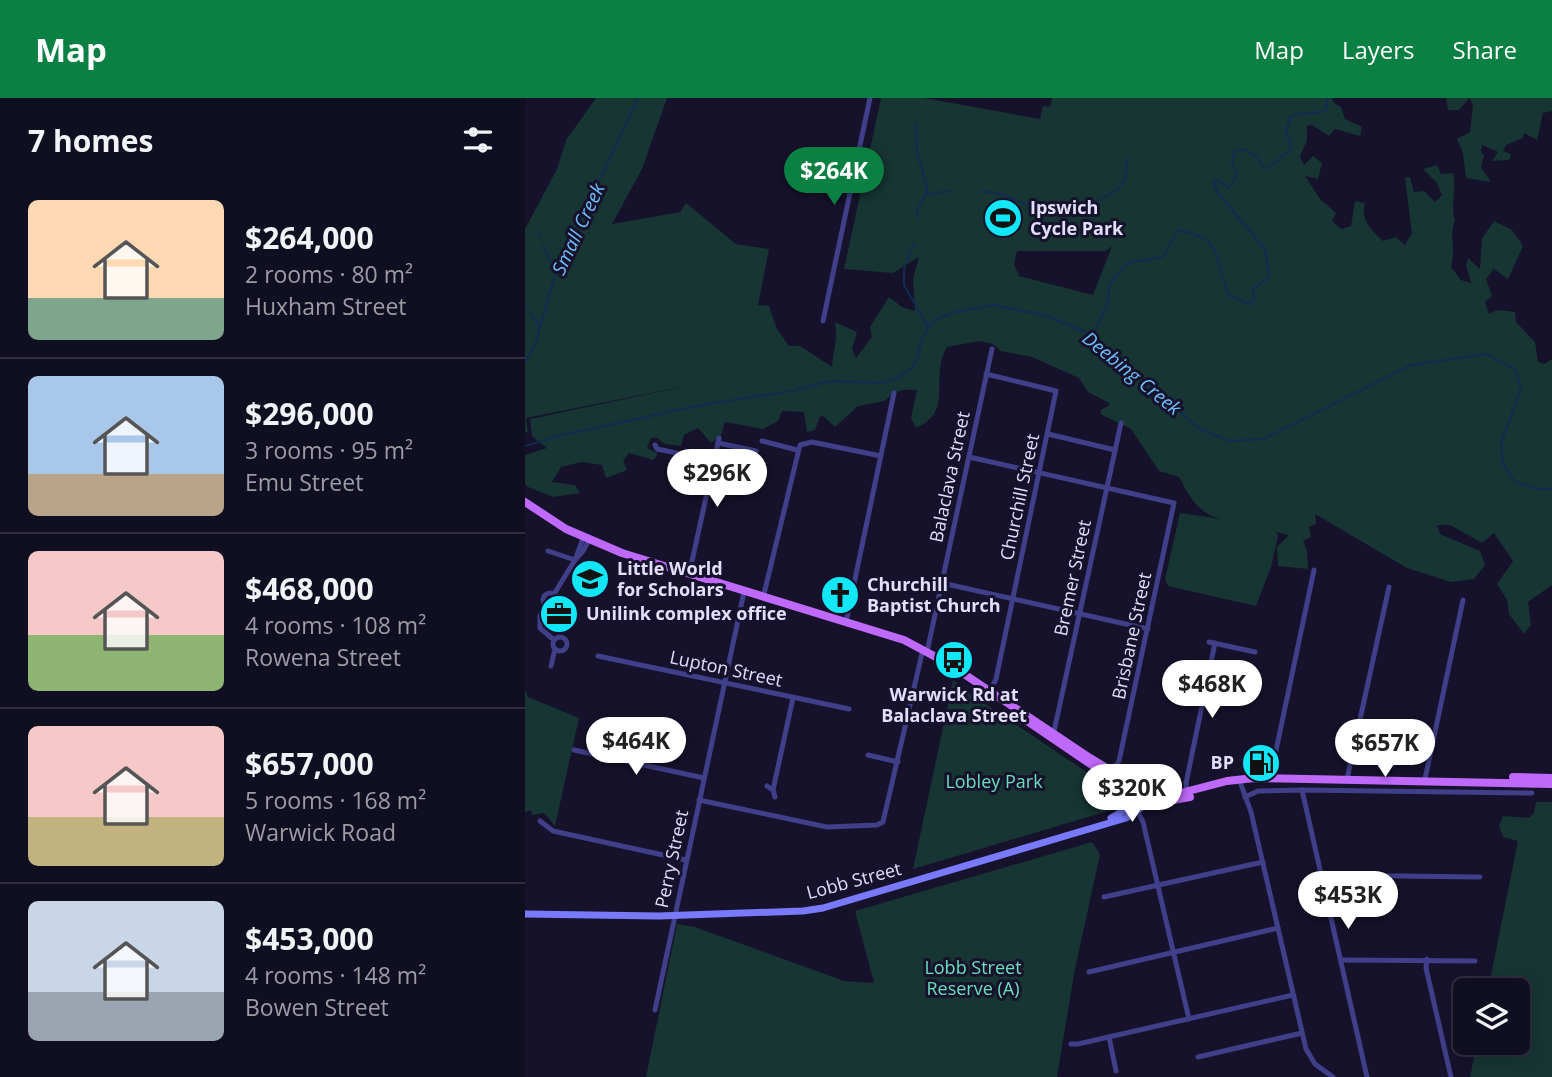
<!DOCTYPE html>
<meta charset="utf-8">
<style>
body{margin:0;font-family:"Open Sans",sans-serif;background:#19172a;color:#f1f3f6;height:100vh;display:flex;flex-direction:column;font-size:26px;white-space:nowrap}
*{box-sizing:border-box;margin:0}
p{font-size:23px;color:#9c9ca5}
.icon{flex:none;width:38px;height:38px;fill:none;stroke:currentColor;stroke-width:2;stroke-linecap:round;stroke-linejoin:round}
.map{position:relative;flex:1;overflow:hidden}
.panel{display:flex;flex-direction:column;background:#100e21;width:525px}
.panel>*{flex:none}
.buttons{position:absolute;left:928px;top:880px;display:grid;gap:14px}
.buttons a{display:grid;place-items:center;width:77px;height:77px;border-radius:10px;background:#100e21;box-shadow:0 4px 18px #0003,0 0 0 2px #302e3f;font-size:35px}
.price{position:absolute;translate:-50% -60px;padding:0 16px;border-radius:24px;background:#fff;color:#222;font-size:23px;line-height:46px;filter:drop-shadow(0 2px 4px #0008)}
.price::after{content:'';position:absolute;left:50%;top:42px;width:21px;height:16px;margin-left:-10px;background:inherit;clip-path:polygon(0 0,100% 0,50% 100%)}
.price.active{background:#0b8043;color:#fff}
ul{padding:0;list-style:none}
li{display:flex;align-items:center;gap:21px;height:175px;padding:0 28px}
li+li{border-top:2px solid #302e3f}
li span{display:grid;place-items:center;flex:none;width:196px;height:140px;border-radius:10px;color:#555}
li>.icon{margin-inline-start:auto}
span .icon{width:84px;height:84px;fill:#fffc;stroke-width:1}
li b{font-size:30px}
h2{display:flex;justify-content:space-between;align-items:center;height:84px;padding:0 28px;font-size:30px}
header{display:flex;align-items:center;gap:42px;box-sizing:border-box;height:98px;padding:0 35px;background:#0b8043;color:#fff}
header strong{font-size:33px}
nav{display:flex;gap:38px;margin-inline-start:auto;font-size:24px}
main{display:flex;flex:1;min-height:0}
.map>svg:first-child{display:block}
.green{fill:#163533;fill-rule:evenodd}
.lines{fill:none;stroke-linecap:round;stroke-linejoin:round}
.stream{stroke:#112b51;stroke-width:2}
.street{stroke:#403f89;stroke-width:5}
.secondary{stroke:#7879fb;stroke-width:7}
.primary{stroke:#bf69fa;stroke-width:8}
.labels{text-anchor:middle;stroke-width:6;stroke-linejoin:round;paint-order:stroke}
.poi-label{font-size:18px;font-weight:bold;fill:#e1defe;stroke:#16122c;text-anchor:start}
.street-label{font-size:18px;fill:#e1defe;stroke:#16122c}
.park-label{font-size:18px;fill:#6adebd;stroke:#16122c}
.water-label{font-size:19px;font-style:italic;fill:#70befa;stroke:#16122c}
</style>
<header>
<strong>Map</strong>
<nav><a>Map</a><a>Layers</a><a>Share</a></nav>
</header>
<main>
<section class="panel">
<h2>7 homes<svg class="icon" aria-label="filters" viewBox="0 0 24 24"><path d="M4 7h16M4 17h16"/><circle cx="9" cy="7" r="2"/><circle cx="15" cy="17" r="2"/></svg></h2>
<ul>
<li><span style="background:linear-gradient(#ffd9b3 70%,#7fa58c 0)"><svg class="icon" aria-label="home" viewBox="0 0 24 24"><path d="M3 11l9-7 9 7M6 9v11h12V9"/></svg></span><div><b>$264,000</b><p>2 rooms · 80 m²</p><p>Huxham Street</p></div></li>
<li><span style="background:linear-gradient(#a9c7e8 70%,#b9a48a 0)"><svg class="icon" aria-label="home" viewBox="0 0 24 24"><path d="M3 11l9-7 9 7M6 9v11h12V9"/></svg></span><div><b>$296,000</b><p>3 rooms · 95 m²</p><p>Emu Street</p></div></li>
<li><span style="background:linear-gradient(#f6c9c9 60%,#8fb573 0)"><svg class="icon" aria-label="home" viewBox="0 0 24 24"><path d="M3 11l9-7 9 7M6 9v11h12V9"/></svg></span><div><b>$468,000</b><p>4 rooms · 108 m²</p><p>Rowena Street</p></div></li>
<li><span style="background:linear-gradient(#f6c9c9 65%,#c2b280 0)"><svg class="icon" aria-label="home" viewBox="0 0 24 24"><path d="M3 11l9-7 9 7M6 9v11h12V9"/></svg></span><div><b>$657,000</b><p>5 rooms · 168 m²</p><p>Warwick Road</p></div></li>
<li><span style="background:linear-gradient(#c9d6e8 65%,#9aa5b1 0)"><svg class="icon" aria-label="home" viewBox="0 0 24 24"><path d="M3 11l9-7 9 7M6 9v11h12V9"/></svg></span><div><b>$453,000</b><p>4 rooms · 148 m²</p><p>Bowen Street</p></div></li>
</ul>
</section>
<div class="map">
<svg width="1027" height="979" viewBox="0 0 1027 979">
<rect width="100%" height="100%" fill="#16122c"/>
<g class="green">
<path d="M71,0H142L117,71L87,126L155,114L161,105L211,146L244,151L233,207L244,208L252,231L264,248H275L307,269C308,253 313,240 310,224L332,234L327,251L331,260L347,239L345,229L364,199L377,209L390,213L388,180L394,159L368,175L319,171L356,0H399L515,21L518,8L525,9L527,0H807L809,5L816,9L820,21L837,29L835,38L810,31L804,38L787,27L782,28V42L775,59L779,67L788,58L797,65L793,81L780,78L795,101L811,115L807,123L816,131L826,128L830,103L840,105C835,122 846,132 858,143L871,139L880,147L887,135L880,80L885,79L889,94L899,93L910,104L917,97L912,85L898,71L912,67L916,76L928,75C932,92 925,104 930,123C924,136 931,151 926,169L936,182L946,185L941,167L943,160L955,171L957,140L969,123L987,132L998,148L983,181L969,171L961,181L967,198L960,204L964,216L972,212L990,214L991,224L1010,244L1013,264L1019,266L1027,261V487L1003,504L1006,527L999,536L984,516L982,502L972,486L988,463L969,435L957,445L925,427H912L915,436L955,453L960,467L949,481L926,484L882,470L790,416L791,426L784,429L786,439L778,443L782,453L783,471L753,468L752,449L764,437L751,434L753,438L746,469L731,508L643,488L640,481L655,415L696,421C672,415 665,399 654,379L634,373L606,331L575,316L577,311L584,308V305L563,294L554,280L507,259L476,253L468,246L454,243L422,249C404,278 430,314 391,330L386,320L392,292C378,291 370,292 360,303L333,308L310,329L298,318L295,319L290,332L282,334L279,314L257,313L253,323L238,331L200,324L196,337L186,345L173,330L159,337L156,348L140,346L132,340H126L122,350L132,355V358L128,362L104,355L98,363L102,372L81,380L77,367L56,364L36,369L27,384L50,387L55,395L28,399L3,389L0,386V357L22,350L7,338L5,321L166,287L1,320L3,334L0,335V131L32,71L41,42ZM587,148L568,197L494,178L489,166L492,153H581Z"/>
<polygon points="921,0 1027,0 1027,13 1018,15 1012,42 999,35 998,40 981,47 978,53 986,56 984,62 967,63 973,54 957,47 956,53 959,58 956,69 966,84 941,80 938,55 932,41 945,34 948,7 944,0 934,12 923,12"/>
<polygon points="428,582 441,593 560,673 600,705 590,711 388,771"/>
<polygon points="0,591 3,599 54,620 30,728 19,715 7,717 6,712 0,714"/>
<polygon points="1011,704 1027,704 1027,979 945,979 952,945 992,945 992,892 963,892 993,743 978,739 974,728 978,718 1004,720 1009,715"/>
<polygon points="567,744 575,756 550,871 532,979 121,979 152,826 170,829 319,883 349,885 330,813"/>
</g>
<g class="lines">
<g class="stream">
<polyline points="391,24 392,55 402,88 401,96 392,112 392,121"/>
<path d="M455,94C478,92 492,105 513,110C535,115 587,104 599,83C602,76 602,68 602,61"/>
<polyline points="402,96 425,93"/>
<polyline points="13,134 15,139"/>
<polyline points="389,145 379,171 379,187 403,229"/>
<polyline points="18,147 30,175"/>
<polyline points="0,209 1,210"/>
<polyline points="6,215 14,229"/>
<path d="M568,239L582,206L585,186L602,165L638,159L653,132C702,141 687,161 704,197L725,206L730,200L727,192L744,179L740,151L693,95L688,83H694L703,90L709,84L712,74L707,67L709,54L719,51L733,60L738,70H743L764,53L766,46L761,34L765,19C778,12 789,18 801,12L803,0"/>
<polyline points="0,264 10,247 29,180 113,0"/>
<polyline points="0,348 37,337 182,306 267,293 305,283 354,285 369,282 388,269 393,259 397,240 408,223 430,214 469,207 522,218 563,235 675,331 705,343 739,341 886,267 962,256 990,271 996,289 976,346 978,366 990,383 1011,391 1027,391"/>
</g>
<g class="street">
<polyline points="298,223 345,0"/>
<polyline points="461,276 531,293 471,581 465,594"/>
<polyline points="523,336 590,352"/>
<polyline points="237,343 272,352"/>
<polyline points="193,345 231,353"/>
<polyline points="130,347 132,351 189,363"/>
<polyline points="444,359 649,405 594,663 587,674"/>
<polyline points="23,453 50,462"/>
<polyline points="50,462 58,453 64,442"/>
<polyline points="164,477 194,340"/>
<polyline points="417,485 623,531"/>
<circle cx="25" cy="502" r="7"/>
<polyline points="29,496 50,462 58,440"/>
<polyline points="238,500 275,347 287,344 356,358"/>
<polyline points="20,507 15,518 15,530 29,542"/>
<polyline points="321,524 369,295"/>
<circle cx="35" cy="546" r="7"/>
<polyline points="684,544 730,554"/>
<polyline points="402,554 467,251"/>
<polyline points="73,558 324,611"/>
<polyline points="26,568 30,551"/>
<polyline points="528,638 596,325"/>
<polyline points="49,652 179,680"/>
<polyline points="343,657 373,664"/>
<polyline points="714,681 726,714 781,951 790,966 808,979"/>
<polyline points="745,681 789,472"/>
<polyline points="822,681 864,489"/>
<polyline points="900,681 938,502"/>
<polyline points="242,688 248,692 250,699"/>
<polyline points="248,692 268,600"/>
<polyline points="777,692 842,979"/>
<polyline points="662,697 661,685 690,545"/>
<polyline points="720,699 733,693 777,692 1007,695"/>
<polyline points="174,702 302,729 352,727 358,724 398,551"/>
<polyline points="613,714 618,724 664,921"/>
<polyline points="15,723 28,733 161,762"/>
<polyline points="797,777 955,779"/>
<polyline points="579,799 738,764"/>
<polyline points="902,861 901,870 926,979"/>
<polyline points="816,862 950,863"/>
<polyline points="564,874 753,830"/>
<polyline points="130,912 219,494"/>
<polyline points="584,939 591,973"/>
<polyline points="546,946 553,946 768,897"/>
<polyline points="673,959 777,935"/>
</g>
<g class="secondary">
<polyline points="586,720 609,707 617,696"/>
<polyline points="0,816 134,818 278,813 298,810 601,720 620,707 620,695"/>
</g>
<g class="primary">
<polyline points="0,404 41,431 97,455 379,542 424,566 565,660 620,693 652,696 702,683 729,680 1027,686"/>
<polyline points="502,623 614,699 648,702 665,699"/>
<polyline points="988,679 1027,680"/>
</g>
</g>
<defs>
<symbol id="stadium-disc" viewBox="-11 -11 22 22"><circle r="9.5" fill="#11e7f7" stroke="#16122c"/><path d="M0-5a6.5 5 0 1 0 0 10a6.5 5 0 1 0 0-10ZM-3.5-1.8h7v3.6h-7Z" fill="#111"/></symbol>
<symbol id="school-disc" viewBox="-11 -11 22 22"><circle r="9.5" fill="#11e7f7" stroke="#16122c"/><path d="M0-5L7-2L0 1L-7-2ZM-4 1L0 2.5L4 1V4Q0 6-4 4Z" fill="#111"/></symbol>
<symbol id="church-disc" viewBox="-11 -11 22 22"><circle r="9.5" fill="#11e7f7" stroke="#16122c"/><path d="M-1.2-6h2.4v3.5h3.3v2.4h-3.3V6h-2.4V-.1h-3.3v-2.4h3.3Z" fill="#111"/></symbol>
<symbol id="office-disc" viewBox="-11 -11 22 22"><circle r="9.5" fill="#11e7f7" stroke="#16122c"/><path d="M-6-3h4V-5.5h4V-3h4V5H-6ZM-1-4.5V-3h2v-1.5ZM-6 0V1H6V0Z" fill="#111"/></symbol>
<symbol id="bus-disc" viewBox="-11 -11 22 22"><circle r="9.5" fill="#11e7f7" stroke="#16122c"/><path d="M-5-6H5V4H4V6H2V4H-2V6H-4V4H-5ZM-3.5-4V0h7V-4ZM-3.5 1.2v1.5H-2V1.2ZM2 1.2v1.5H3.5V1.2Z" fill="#111"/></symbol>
<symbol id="fuel-disc" viewBox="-11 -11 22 22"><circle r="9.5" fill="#11e7f7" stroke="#16122c"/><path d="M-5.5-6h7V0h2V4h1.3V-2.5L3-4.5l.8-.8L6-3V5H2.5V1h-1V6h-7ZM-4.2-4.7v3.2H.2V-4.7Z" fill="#111"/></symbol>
</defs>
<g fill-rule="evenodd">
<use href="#stadium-disc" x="456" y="98" width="44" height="44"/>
<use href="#school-disc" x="43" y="459" width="44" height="44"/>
<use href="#church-disc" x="293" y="475" width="44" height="44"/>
<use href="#office-disc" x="12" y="494" width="44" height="44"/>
<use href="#bus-disc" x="407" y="540" width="44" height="44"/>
<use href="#fuel-disc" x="714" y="643" width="44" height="44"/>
</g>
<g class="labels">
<g class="poi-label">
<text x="505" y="116">Ipswich<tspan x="505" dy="21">Cycle Park</tspan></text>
<text x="92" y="477">Little World<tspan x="92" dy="21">for Scholars</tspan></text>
<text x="342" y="493">Churchill<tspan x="342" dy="21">Baptist Church</tspan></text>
<text x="61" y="522">Unilink complex office</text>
<text x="429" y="603" text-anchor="middle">Warwick Rd at<tspan x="429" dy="21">Balaclava Street</tspan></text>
<text x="709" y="671" text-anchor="end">BP</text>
</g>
<g class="street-label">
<text transform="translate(425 379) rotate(-78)" y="6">Balaclava Street</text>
<text transform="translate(495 399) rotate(-78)" y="6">Churchill Street</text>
<text transform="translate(548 480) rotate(-78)" y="6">Bremer Street</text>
<text transform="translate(607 538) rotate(-78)" y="6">Brisbane Street</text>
<text transform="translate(201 571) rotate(12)" y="6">Lupton Street</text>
<text transform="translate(147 761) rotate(-78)" y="6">Perry Street</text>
<text transform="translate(329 783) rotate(-15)" y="6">Lobb Street</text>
</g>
<g class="park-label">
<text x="469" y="690">Lobley Park</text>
<text x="448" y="876">Lobb Street<tspan x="448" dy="21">Reserve (A)</tspan></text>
</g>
<g class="water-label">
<text transform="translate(53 131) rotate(-65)" y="7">Small Creek</text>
<text transform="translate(607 275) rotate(39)" y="7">Deebing Creek</text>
</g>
</g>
</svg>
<div class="buttons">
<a><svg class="icon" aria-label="layers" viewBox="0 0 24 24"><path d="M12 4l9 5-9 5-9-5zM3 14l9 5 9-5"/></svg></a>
</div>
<b class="price active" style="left:309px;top:109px">$264K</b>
<b class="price" style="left:192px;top:411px">$296K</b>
<b class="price" style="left:687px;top:622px">$468K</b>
<b class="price" style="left:111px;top:679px">$464K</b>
<b class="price" style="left:860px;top:681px">$657K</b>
<b class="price" style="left:607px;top:726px">$320K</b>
<b class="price" style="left:823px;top:833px">$453K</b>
</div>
</main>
